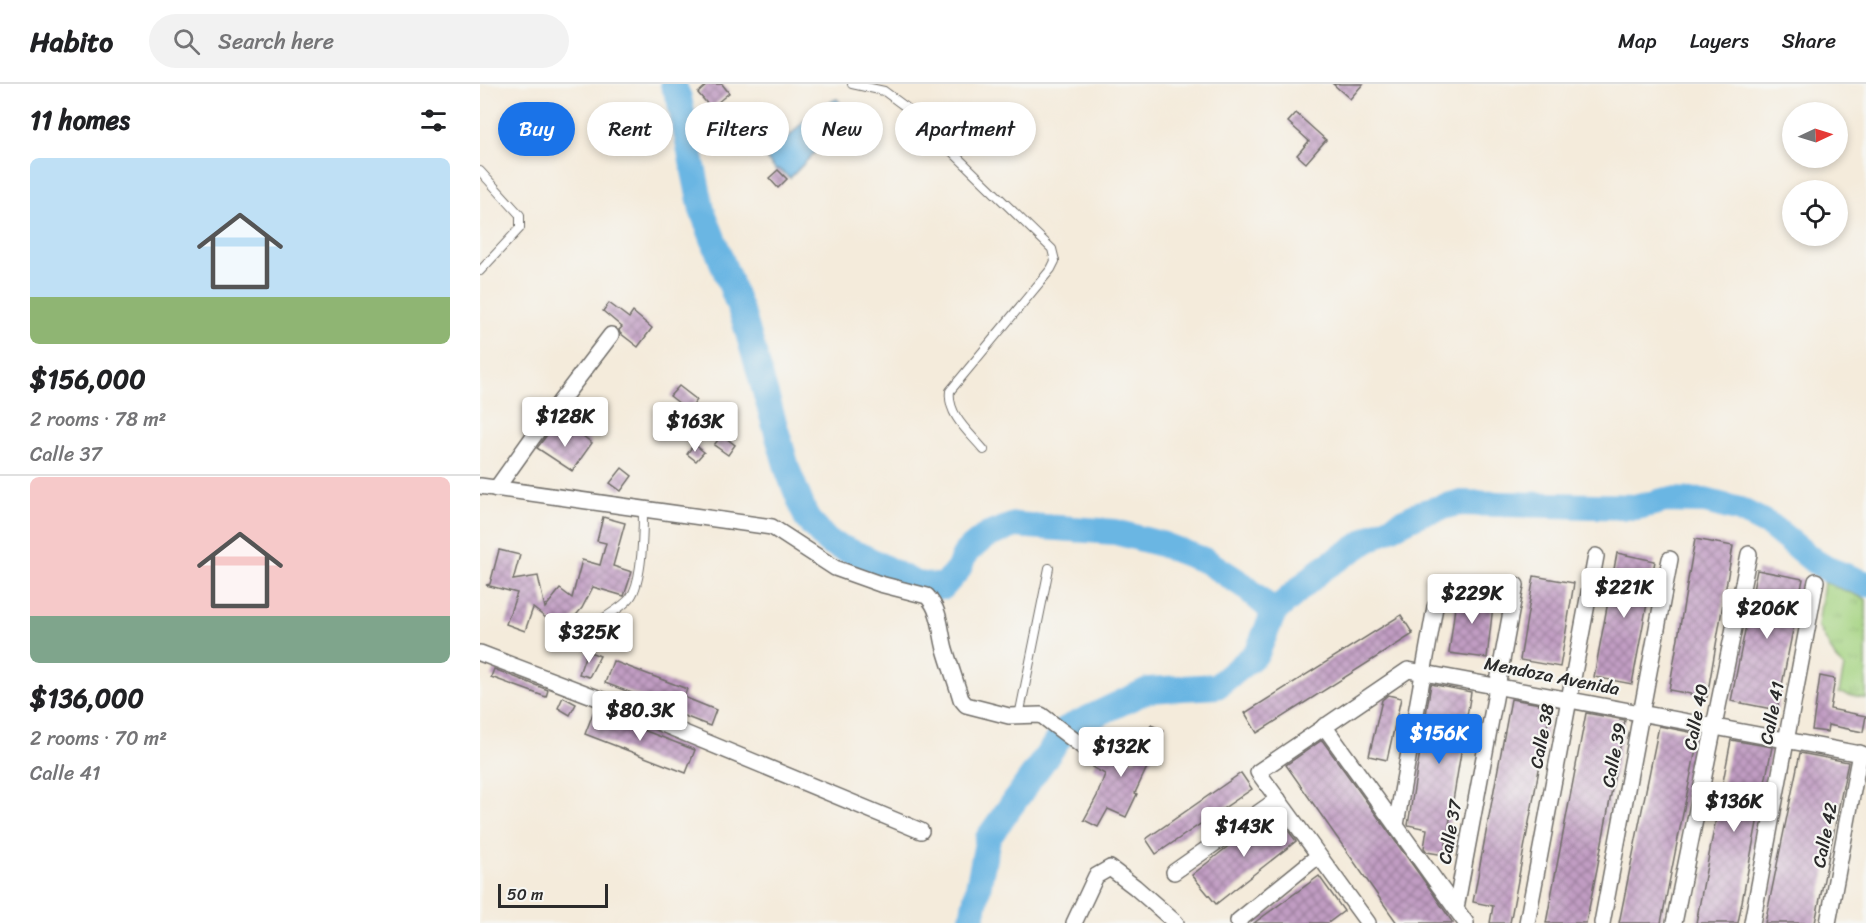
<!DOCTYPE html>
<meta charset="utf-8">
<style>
body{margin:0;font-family:Sriracha,sans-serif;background:#f2f2f2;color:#202124;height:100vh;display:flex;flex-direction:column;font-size:22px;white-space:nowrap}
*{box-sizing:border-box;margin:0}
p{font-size:20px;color:#757577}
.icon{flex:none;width:33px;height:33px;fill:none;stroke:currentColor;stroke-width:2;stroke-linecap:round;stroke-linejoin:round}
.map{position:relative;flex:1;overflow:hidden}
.sheet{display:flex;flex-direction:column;background:#fff;width:480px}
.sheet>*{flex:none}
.guide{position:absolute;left:18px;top:18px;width:570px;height:54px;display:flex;gap:12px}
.needle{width:39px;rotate:86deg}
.controls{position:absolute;left:1302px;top:18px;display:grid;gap:12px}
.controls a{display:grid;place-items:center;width:66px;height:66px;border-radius:50%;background:#fff;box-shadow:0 3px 9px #0003;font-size:30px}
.scale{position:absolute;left:18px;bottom:15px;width:110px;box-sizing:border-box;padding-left:6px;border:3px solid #2b2b2b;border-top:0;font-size:16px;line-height:21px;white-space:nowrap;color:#2b2b2b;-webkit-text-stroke:4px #f6f6f2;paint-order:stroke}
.price{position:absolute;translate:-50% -51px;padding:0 14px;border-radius:6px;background:#fff;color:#222;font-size:20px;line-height:39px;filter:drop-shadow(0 2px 3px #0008)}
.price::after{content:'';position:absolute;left:50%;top:36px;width:18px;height:14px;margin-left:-9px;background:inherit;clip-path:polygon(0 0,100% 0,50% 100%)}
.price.selected{background:#1a73e8;color:#fff}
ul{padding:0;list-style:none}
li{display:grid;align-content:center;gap:12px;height:318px;padding:0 30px}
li+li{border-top:2px solid #e0e0e0}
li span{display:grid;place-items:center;height:186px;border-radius:9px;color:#555}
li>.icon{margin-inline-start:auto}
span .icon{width:108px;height:108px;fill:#fffc;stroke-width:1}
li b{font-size:26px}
h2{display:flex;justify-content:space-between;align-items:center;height:72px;padding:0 30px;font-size:26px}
.pill{padding:0 21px;border-radius:27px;background:#fff;box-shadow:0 3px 9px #0003;font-size:21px;line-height:54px}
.pill.selected{background:#1a73e8;color:#fff}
header{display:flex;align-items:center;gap:36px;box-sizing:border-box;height:84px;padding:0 30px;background:#fff;border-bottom:2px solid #e0e0e0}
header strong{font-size:28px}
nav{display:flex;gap:33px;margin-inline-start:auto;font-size:21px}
.search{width:420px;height:54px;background:#f2f2f2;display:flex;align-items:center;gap:15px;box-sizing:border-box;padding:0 21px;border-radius:33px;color:#757577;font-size:22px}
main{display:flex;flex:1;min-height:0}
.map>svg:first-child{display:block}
.grass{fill:url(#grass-tufts);stroke:#687f56;stroke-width:1.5}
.water{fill:#6ab6e3;stroke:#4a7087;stroke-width:1.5}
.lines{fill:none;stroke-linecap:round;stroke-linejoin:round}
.river{stroke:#6ab6e3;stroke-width:26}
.building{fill:url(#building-cross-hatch)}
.service-casing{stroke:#716e69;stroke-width:10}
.minor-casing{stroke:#716e69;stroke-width:18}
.service{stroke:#fff;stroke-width:8}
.minor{stroke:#fff;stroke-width:15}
.labels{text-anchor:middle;stroke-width:4.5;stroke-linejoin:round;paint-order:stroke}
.street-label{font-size:18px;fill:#2b2b2b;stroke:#f6f6f2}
</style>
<header>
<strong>Habito</strong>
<div class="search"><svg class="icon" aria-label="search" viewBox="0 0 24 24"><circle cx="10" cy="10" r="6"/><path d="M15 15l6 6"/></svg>Search here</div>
<nav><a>Map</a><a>Layers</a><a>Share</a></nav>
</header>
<main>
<section class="sheet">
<h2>11 homes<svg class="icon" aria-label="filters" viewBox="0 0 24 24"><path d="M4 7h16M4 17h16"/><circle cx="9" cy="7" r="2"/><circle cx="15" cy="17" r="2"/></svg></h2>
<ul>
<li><span style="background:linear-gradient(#bfe0f5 75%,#8fb573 0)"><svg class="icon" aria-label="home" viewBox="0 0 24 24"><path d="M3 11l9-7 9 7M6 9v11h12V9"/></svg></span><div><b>$156,000</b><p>2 rooms · 78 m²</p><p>Calle 37</p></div></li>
<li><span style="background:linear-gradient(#f6c9c9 75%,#7fa58c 0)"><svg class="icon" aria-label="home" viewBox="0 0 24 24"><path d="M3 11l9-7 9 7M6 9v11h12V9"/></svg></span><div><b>$136,000</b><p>2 rooms · 70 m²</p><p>Calle 41</p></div></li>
</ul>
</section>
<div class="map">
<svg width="1386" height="839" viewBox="0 0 1386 839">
<defs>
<pattern id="grass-tufts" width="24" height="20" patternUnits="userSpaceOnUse" patternTransform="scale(1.5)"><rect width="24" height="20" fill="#a4d381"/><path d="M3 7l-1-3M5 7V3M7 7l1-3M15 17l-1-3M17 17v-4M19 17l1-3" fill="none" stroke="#8db570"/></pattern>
<pattern id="building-cross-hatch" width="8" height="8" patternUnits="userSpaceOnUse" patternTransform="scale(1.5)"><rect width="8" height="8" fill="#c19dc3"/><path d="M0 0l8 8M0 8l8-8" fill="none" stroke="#9d809f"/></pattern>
</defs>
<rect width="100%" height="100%" fill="#f6f6f2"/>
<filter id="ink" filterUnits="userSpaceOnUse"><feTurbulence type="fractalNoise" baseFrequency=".0167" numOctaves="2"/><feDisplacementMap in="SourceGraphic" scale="12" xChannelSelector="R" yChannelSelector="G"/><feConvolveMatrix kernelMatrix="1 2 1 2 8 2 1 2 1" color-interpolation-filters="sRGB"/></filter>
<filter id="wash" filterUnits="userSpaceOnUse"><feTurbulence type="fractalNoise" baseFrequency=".008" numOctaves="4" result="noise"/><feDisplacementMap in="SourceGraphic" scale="24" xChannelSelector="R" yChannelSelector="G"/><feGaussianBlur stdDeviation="1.35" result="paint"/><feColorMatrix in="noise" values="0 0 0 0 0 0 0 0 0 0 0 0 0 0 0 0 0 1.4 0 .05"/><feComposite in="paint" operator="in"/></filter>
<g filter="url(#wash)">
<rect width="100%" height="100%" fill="#f4ebdb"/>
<polygon class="grass" points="1344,498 1386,515 1386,615 1359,609 1364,583 1356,575 1338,542"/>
<polygon class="water" points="357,15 366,26 368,34 310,94 298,85 296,86 287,76 335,25"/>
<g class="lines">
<g class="river">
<polyline points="193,0 199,14 222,126 264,235 308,387 327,435 348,458 386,474 436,500 463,503 478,486 486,468 506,452 535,441 635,448 681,460 726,477 763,501 794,528"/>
<polyline points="491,839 508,754 586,645 668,606 737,602 777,569 794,528 842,485 896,451 941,429 978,419 1158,423 1186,416 1225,417 1260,426 1291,442 1334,477 1347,485 1386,500"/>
</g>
</g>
<g id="blocks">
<g class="building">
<polygon points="228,0 242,0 249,9 231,24 218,9"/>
<polygon points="853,0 883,0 870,15"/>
<polygon points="816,29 846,56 826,79 817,71 829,57 808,38"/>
<polygon points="298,86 307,95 298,104 289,94"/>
<polygon points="129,219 149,234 153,228 172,244 158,263 140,249 139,246 142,243 123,227"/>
<polygon points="199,302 217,316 209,327 190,312"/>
<polygon points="73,343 87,354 94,345 112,359 92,387 57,364"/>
<polygon points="242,351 255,361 248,371 234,361"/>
<polygon points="214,360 224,368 216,377 207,370"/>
<polygon points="142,384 152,392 141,407 130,399"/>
<polygon points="123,433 145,439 133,482 152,488 144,512 113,503 102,524 83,547 53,524 45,547 26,540 37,509 6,501 10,500 19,466 40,471 33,496 58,492 65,524 80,505 92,514 102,476 120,481 126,459 117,457"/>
<polygon points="1215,455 1253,462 1227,613 1189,606"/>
<polygon points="1137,469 1175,477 1152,600 1114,593"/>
<polygon points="1277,486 1323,495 1297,626 1251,617"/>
<polygon points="1054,492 1094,499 1080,583 1040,576"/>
<polygon points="977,508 1014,513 1007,574 969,569"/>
<polygon points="921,531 933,550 777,649 765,629"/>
<polygon points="107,567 120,572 109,593 99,590"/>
<polygon points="133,577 207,605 204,613 236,626 230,642 199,630 200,627 125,599"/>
<polygon points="14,585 68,606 66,613 11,593"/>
<polygon points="1340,592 1355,595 1350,625 1386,632 1383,648 1348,641 1347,648 1332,646"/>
<polygon points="951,600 991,608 964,771 947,768 944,764 947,745 928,741"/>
<polygon points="908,611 921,614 907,676 889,672 902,616"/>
<polygon points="83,613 96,620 90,631 78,624"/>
<polygon points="1031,615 1071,622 1030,839 1010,839 1013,822 993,818"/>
<polygon points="114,627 215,666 206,689 105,650"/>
<polygon points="1106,629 1145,636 1117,785 1106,839 1066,839"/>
<polygon points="671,641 684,647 655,709 657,710 646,733 628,725 618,743 604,736 617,712 625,690 612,683 619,674 623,661 654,677"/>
<polygon points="1179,642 1219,650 1181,839 1139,839"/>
<polygon points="842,656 950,805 973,839 917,839 806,681"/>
<polygon points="1251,656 1292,663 1275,749 1258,839 1216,839"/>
<polygon points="1320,669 1368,678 1335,839 1285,839"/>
<polygon points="761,689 772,705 676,770 666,755"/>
<polygon points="795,729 816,757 736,820 712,791 756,756"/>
<polygon points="839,792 864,827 848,839 774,839"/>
</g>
</g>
</g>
<g filter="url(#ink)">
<use href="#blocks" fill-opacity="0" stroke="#716e69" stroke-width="1.5"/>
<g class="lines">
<defs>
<g id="service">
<path d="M372,0L404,7L427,24L572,165L575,177L571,185L470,307C467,331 490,349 504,366"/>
<polyline points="0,87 40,131 40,144 0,187"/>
<path d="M120,537C129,530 143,523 150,514C163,497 163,447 163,426"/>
<polyline points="539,632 569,484"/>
</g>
<g id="minor">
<path d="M0,402L292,443L355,484L400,500L447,512C461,527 460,547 465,565C470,582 476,598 481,615L486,621L529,632L561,631L611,669"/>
<polyline points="16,405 53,353 131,251"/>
<polyline points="0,569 144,624 441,747"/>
<polyline points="844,642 986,839"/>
<polyline points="916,741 955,523"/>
<polyline points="694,788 798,715"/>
<polyline points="976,824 1036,501"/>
<polyline points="758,837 838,772"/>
<polyline points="594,839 616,792 630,784 655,803 696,839"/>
<polyline points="888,839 778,688 928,586 1386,671"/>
<polyline points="1047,839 1116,472"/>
<polyline points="1122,839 1190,475"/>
<polyline points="1194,839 1269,470"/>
<polyline points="1272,839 1336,497"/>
<polyline points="1348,839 1380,669"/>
</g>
</defs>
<use href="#service" class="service-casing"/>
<use href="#minor" class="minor-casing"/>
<use href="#service" class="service"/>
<use href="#minor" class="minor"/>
</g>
</g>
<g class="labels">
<g class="street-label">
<text transform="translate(1072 592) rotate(11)" y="6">Mendoza Avenida</text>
<text transform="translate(1292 629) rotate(-79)" y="6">Calle 41</text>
<text transform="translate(1216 633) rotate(-79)" y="6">Calle 40</text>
<text transform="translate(1062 652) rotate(-79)" y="6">Calle 38</text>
<text transform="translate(1134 671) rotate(-79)" y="6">Calle 39</text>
<text transform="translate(970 748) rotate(-80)" y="6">Calle 37</text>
<text transform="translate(1345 751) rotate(-79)" y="6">Calle 42</text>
</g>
</g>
</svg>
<div class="controls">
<a><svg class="needle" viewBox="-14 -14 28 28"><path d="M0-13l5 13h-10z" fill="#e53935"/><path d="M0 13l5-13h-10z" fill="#757577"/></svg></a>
<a><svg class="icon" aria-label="locate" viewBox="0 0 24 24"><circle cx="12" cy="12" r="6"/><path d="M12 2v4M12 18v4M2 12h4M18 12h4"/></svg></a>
</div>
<div class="scale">50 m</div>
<b class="price" style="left:85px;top:364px">$128K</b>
<b class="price" style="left:215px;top:369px">$163K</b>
<b class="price" style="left:1144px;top:535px">$221K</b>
<b class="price" style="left:992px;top:541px">$229K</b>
<b class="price" style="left:1287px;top:556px">$206K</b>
<b class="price" style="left:109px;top:580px">$325K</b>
<b class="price" style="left:160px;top:658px">$80.3K</b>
<b class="price selected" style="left:959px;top:681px">$156K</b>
<b class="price" style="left:641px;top:694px">$132K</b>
<b class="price" style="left:1254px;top:749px">$136K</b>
<b class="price" style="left:764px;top:774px">$143K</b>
<div class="guide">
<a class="pill selected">Buy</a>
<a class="pill">Rent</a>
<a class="pill">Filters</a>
<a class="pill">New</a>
<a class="pill">Apartment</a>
</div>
</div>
</main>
